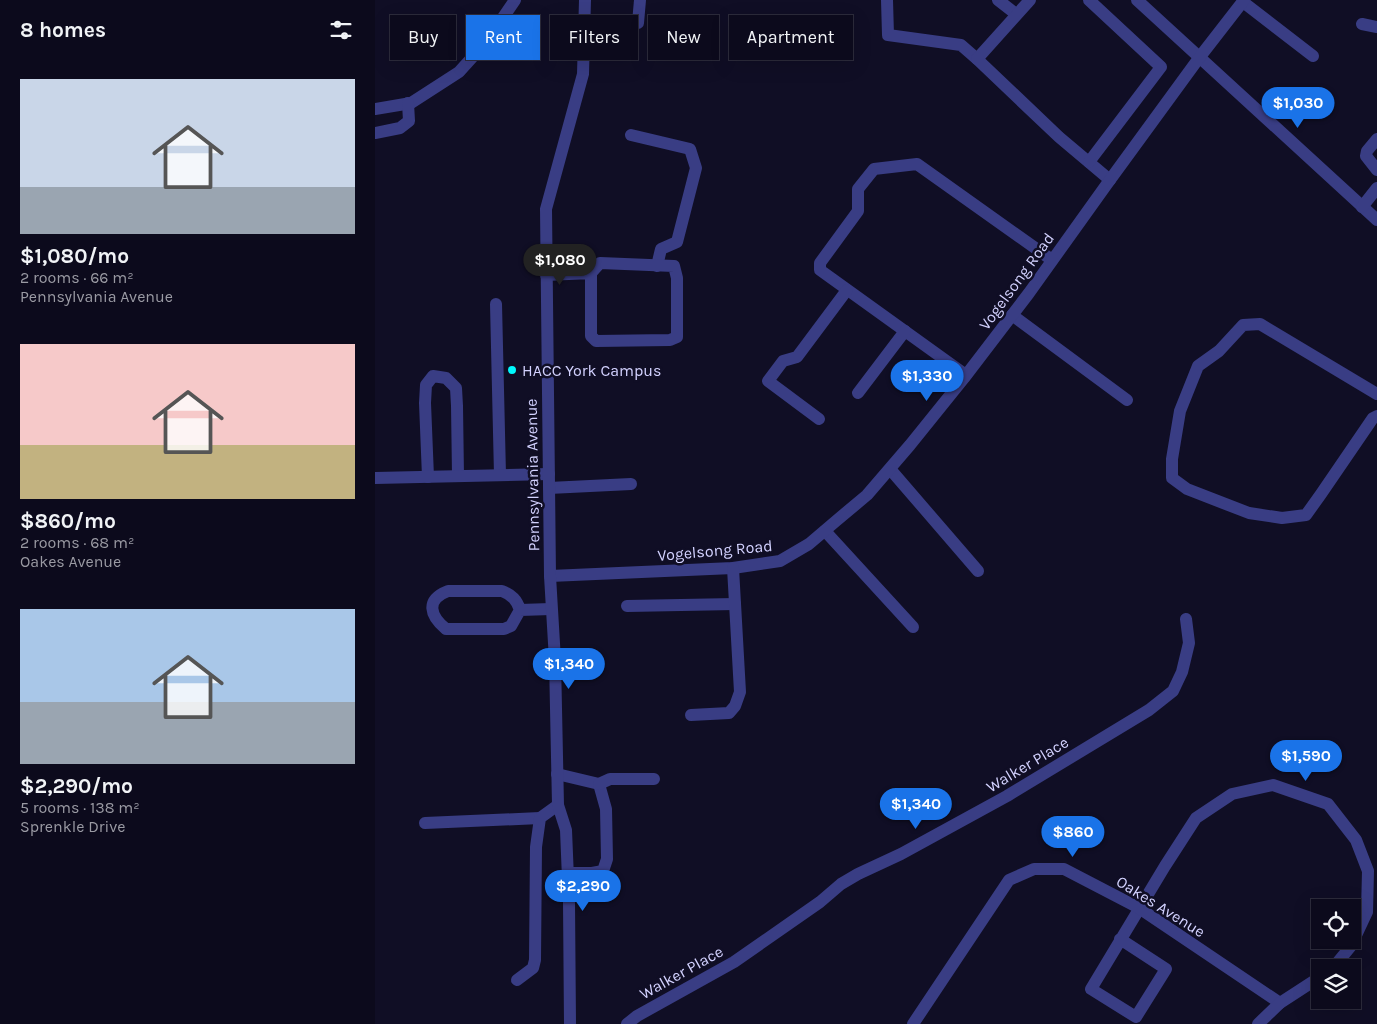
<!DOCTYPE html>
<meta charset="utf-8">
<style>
body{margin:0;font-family:Karla,sans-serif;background:#151325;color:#f1f3f6;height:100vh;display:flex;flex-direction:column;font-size:19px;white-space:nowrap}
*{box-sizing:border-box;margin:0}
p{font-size:16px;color:#9a9aa3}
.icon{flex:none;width:28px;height:28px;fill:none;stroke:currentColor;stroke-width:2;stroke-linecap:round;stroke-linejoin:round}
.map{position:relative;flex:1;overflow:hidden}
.details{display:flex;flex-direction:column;background:#0c0a1c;width:375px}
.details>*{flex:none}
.guide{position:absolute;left:15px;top:15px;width:475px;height:45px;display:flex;gap:10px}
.fabs{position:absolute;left:936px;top:899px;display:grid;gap:10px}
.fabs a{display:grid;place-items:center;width:50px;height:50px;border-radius:0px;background:#0c0a1c;box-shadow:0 5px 20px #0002,0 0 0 1px #2c2b3b;font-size:25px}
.price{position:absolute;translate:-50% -42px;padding:0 11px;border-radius:18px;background:#1a73e8;color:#fff;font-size:16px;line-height:32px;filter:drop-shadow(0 1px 2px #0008)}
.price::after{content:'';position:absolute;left:50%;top:30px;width:15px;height:11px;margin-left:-8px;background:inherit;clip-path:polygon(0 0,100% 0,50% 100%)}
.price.selected{background:#222;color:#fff}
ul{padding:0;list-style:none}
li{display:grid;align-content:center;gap:10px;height:265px;padding:0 20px}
li span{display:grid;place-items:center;height:155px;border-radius:0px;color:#555}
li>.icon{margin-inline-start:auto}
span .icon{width:90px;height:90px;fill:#fffc;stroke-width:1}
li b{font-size:21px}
h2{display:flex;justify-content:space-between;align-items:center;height:60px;padding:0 20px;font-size:21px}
.pill{padding:0 18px;border-radius:0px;background:#0c0a1c;box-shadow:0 5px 20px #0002,0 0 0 1px #2c2b3b;font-size:18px;line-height:45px}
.pill.selected{background:#1a73e8;color:#fff}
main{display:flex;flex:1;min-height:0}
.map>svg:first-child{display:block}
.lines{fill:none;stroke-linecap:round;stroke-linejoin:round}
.minor{stroke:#393d84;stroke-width:12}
.poi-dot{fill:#00f8fd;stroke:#100e25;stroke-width:2}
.labels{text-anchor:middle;stroke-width:5;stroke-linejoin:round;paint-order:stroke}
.street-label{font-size:16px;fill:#d3d2ff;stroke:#100e25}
.poi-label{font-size:16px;fill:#d3d2ff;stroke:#100e25;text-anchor:start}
</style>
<main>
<section class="details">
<h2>8 homes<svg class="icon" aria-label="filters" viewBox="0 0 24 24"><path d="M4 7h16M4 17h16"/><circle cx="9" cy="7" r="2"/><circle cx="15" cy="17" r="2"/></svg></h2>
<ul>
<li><span style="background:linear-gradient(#c9d6e8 70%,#9aa5b1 0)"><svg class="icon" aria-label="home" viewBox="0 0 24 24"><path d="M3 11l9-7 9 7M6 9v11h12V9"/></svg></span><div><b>$1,080/mo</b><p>2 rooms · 66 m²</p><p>Pennsylvania Avenue</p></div></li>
<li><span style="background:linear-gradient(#f6c9c9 65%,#c2b280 0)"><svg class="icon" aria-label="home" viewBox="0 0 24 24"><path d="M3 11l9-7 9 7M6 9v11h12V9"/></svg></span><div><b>$860/mo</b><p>2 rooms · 68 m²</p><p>Oakes Avenue</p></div></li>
<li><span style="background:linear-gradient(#a9c7e8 60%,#9aa5b1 0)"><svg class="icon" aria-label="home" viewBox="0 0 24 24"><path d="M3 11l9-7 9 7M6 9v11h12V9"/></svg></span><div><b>$2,290/mo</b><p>5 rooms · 138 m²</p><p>Sprenkle Drive</p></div></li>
</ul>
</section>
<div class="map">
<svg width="1002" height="1024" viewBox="0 0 1002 1024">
<rect width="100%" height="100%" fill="#100e25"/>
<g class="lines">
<g class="minor">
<polyline points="512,0 513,35 586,45 602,59"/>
<polyline points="623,0 641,14"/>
<polyline points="655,0 602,59 684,137 735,180"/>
<polyline points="714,0 786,67 714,162"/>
<polyline points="762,0 1002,220"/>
<polyline points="868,2 938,56"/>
<polyline points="987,24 1002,27"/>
<polyline points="209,25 263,23 265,0"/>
<polyline points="0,109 36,103 84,72 112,41 140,0"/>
<polyline points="0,133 25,128 34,121 33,103"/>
<polyline points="256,135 315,149 321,168 302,242 286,249 282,266"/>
<polyline points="1002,139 992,151 991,156 1002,170"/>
<polyline points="987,207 1002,188"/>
<polyline points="171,275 216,273 225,263 299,266 302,278 302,337 295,340 221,341 216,336 216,273"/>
<polyline points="121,304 125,475"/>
<polyline points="637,315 752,400"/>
<polyline points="591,375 445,270 445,263 483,211 483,189 499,169 542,164 677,260"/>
<polyline points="483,393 530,331"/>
<polyline points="1002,394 885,324 868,325 844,351 823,366 805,411 797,459 797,478 812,489 874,513 907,518 931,515 946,494 998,418 1002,416"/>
<polyline points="444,419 393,381 408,361 422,357 472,290"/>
<polyline points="515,469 603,571"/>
<polyline points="53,477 50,403 51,385 58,376 71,378 81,388 82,406 83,476"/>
<polyline points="0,478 174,474"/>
<polyline points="174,488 256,484"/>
<polyline points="450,531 538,627"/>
<polyline points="175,576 358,568 405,561 434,544 461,521 492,495 535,445 589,378 654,293 732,184 824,58 869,0"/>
<polyline points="252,606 360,604"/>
<path d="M145,610C142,600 137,595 127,591H73C50,600 55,616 71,629H129L136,626L145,610L176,609"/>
<polyline points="316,715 354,713 360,706 365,692 358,568"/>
<polyline points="182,774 224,784 231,809 232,859 228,871 217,873 193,873"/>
<polyline points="224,784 235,779 279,779"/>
<polyline points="50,823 165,818"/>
<polyline points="745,939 791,969 761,1017 716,989 790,866 821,818 857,794 898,785 953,804 981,840 993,871 992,912 976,946 958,968"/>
<polyline points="142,980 158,968 160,960 161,847 165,818 183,805"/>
<polyline points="195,1024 194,903 191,830 183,805 180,660 175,576 171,209 208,74 210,0"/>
<polyline points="252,1024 262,1016 359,962 445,902 466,884 483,874 526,854 632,796 774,710 798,691 807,672 814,643 811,619"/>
<polyline points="538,1024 634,880 659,869 689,869 764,908 905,1003"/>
<polyline points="883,1024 905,1003 945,977"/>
</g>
</g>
<circle class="poi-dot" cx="137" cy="370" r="5"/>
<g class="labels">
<g class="street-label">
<text transform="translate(641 281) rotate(-54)" y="6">Vogelsong Road</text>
<text transform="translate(157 475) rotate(-91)" y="6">Pennsylvania Avenue</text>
<text transform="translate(340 550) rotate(-5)" y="6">Vogelsong Road</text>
<text transform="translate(652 764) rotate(-31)" y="6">Walker Place</text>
<text transform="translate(786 906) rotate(32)" y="6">Oakes Avenue</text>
<text transform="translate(306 972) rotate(-29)" y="6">Walker Place</text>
</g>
<g class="poi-label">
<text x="147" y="376">HACC York Campus</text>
</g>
</g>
</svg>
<div class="fabs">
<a><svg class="icon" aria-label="locate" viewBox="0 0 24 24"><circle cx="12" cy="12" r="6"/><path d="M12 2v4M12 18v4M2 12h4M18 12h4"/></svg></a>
<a><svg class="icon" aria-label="layers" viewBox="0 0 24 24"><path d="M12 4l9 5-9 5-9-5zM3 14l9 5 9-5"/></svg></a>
</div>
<b class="price" style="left:923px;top:129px">$1,030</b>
<b class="price selected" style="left:185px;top:286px">$1,080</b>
<b class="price" style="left:552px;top:402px">$1,330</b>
<b class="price" style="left:194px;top:690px">$1,340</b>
<b class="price" style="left:931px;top:782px">$1,590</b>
<b class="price" style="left:541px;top:830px">$1,340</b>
<b class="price" style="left:698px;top:858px">$860</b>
<b class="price" style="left:208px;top:912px">$2,290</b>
<div class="guide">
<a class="pill">Buy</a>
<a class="pill selected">Rent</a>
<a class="pill">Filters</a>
<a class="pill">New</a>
<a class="pill">Apartment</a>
</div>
</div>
</main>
